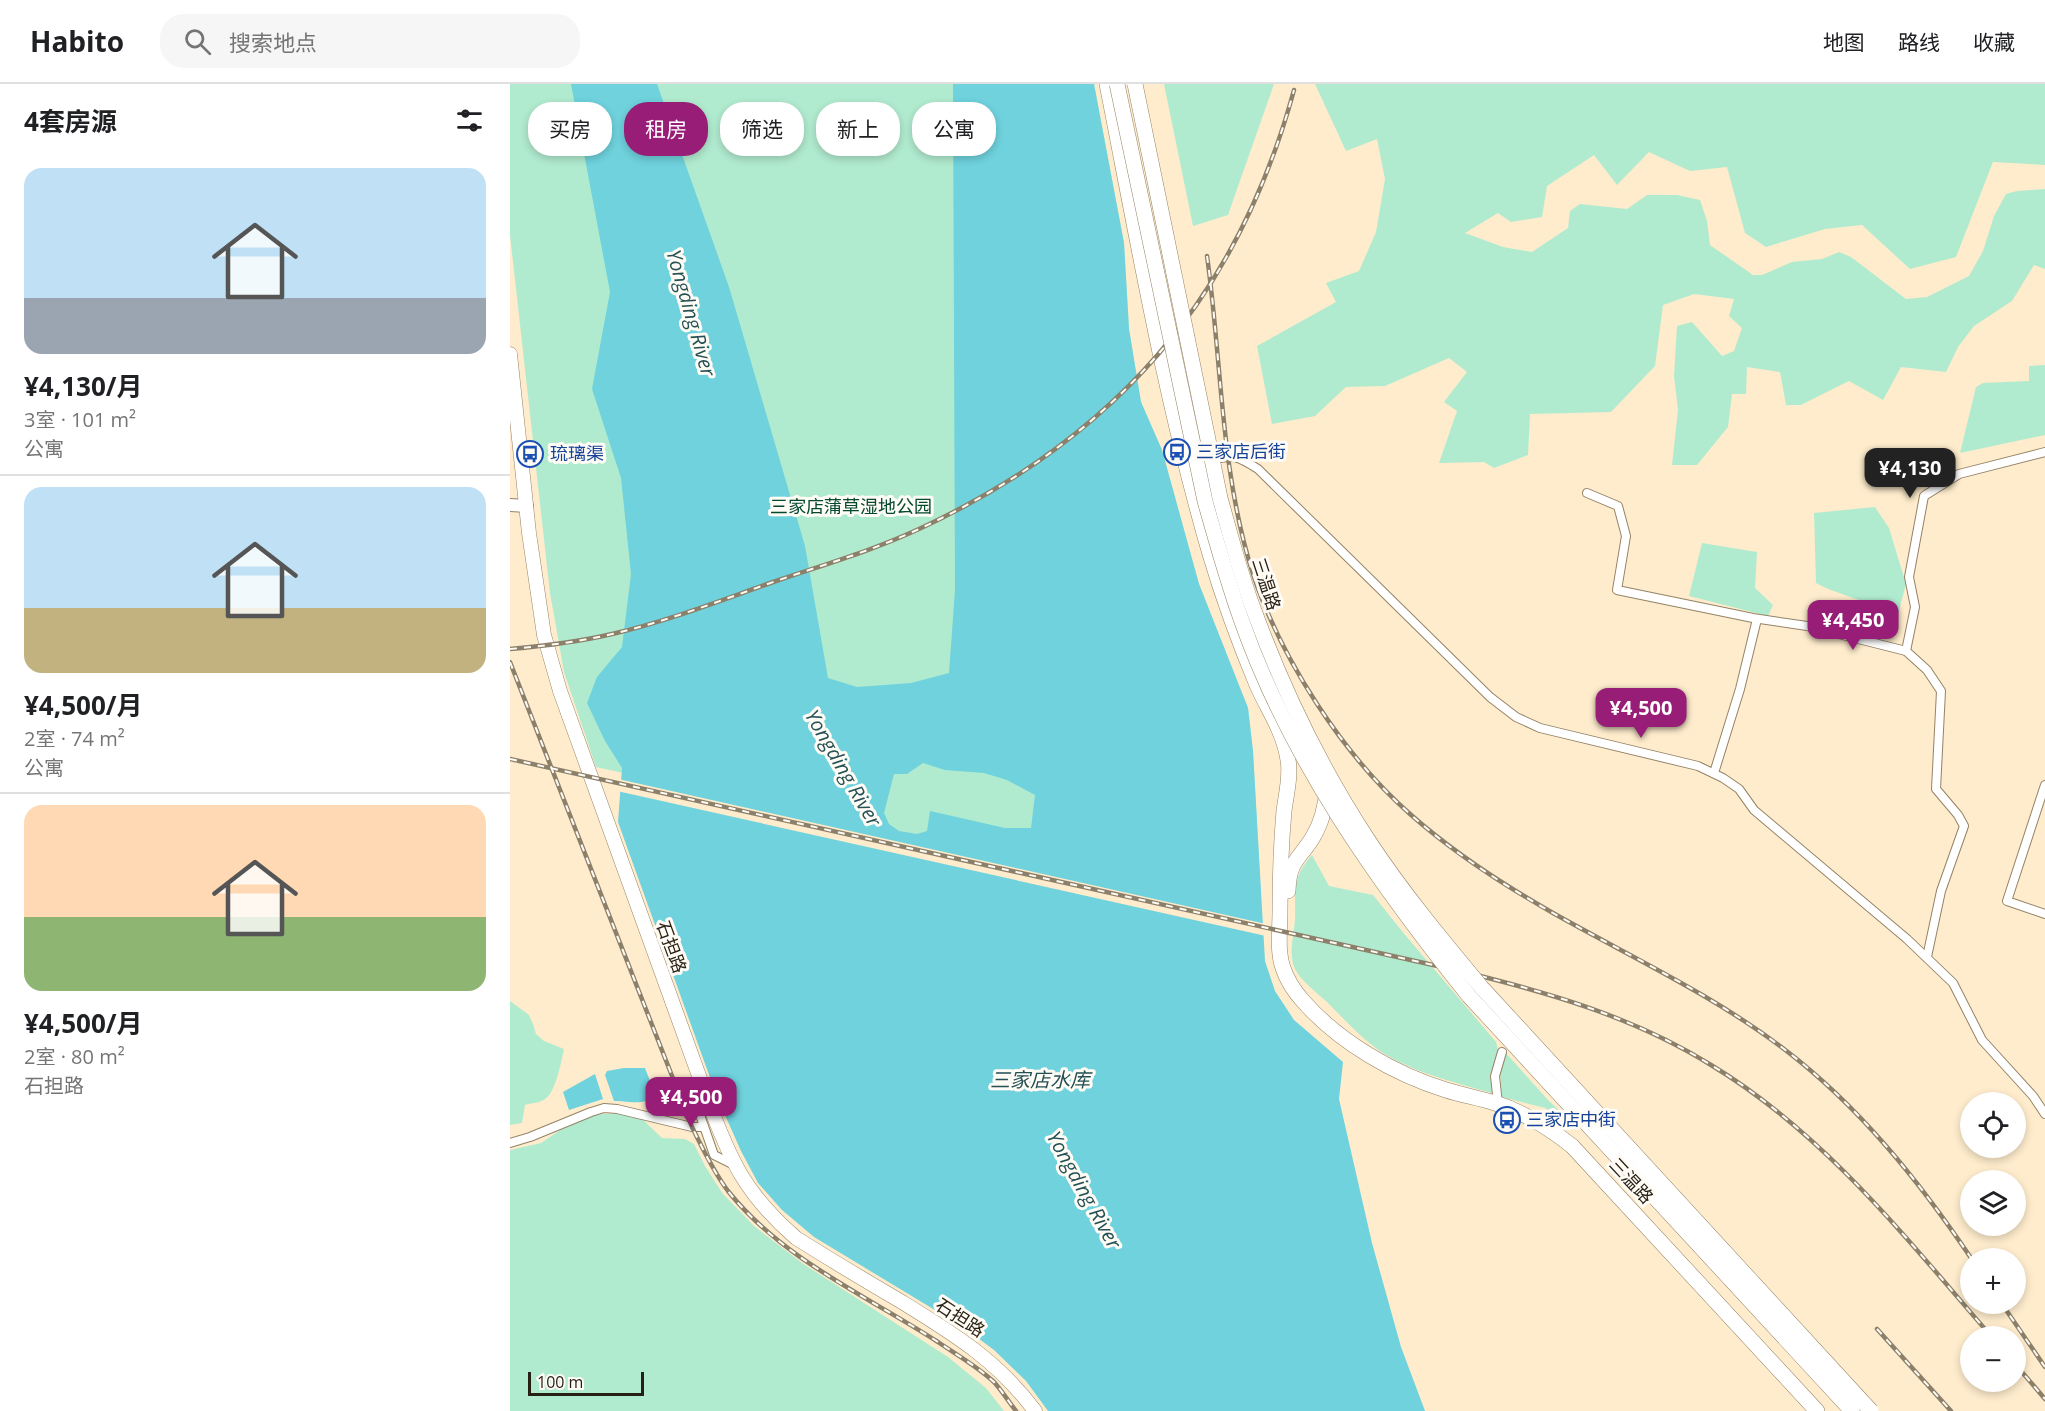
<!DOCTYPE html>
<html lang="zh">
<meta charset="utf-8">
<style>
body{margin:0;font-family:"Open Sans","Noto Sans SC",sans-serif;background:#f6f6f6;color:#202124;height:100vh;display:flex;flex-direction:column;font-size:22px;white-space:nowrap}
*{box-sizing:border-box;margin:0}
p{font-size:20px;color:#757577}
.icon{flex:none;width:33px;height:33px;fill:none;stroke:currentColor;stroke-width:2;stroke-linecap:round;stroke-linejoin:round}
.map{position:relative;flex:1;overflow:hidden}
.sheet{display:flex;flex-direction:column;background:#fff;width:510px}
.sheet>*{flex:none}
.hud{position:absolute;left:18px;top:18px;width:570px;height:54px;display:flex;gap:12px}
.tools{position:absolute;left:1450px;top:1008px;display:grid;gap:12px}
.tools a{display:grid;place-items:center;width:66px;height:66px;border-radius:50%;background:#fff;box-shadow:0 3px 9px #0003;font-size:30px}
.scale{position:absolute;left:18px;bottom:15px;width:116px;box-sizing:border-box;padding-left:6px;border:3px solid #261f13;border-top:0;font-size:16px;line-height:21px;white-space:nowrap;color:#261f13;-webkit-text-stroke:4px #fffbf5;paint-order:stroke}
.price{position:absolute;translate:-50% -51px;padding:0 14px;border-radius:12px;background:#971d77;color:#fff;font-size:20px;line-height:39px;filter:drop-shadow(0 2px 3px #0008)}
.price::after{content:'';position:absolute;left:50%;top:36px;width:18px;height:14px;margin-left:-9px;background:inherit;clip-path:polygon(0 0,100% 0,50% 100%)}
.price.on{background:#222;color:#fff}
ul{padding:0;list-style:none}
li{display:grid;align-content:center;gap:12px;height:318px;padding:0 24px}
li+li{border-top:2px solid #e0e0e0}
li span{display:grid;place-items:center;height:186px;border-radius:18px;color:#555}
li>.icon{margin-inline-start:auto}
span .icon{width:108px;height:108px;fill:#fffc;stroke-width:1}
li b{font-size:26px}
h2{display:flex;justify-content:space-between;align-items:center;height:72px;padding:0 24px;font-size:26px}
.pill{padding:0 21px;border-radius:24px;background:#fff;box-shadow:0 3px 9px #0003;font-size:21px;line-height:54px}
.pill.on{background:#971d77;color:#fff}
header{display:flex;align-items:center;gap:36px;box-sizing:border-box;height:84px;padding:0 30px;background:#fff;border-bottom:2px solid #e0e0e0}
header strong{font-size:28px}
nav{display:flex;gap:33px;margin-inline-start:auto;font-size:21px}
.search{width:420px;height:54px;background:#f6f6f6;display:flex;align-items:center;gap:15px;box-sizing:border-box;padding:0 21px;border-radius:24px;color:#757577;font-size:22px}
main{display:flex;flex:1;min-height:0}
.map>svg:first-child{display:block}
.green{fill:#b1ebcf}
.water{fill:#6fd2dd;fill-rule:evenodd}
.pier{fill:#feeccc}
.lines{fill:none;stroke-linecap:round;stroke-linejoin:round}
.street-casing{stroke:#948366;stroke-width:10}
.secondary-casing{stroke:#948366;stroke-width:14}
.primary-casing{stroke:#948366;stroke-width:15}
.highway-casing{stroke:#948366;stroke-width:16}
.street{stroke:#fff;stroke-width:8}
.secondary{stroke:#fff;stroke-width:12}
.primary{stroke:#fff;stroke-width:14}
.highway{stroke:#fff;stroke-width:15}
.rail-casing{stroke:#8c806b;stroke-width:4.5}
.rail{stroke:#fffbf5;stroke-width:2;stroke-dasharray:7;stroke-linecap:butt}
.highway-bridge-casing{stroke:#948366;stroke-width:16;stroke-linecap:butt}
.highway-bridge{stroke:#fff;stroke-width:15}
.labels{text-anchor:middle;stroke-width:6;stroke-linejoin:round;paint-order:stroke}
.transit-label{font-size:18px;fill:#164399;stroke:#fffbf5;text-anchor:start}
.park-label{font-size:18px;fill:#034831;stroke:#fffbf5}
.street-label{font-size:18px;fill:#261f13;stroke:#fffbf5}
.water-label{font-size:20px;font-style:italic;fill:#245156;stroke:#fffbf5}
</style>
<header>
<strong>Habito</strong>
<div class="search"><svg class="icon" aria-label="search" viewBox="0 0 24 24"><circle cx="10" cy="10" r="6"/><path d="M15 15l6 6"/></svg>搜索地点</div>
<nav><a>地图</a><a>路线</a><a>收藏</a></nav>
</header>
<main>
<section class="sheet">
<h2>4套房源<svg class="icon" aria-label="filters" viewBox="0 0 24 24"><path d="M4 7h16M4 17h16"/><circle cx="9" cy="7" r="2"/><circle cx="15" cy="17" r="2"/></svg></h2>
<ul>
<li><span style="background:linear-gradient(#bfe0f5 70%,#9aa5b1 0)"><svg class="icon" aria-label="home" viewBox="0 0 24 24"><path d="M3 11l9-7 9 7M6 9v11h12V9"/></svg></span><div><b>¥4,130/月</b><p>3室 · 101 m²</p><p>公寓</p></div></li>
<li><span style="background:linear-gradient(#bfe0f5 65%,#c2b280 0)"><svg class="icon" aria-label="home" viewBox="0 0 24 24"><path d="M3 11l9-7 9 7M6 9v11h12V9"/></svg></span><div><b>¥4,500/月</b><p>2室 · 74 m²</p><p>公寓</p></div></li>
<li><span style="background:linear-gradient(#ffd9b3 60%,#8fb573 0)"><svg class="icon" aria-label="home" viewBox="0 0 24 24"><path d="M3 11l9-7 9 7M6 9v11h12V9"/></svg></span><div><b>¥4,500/月</b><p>2室 · 80 m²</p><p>石担路</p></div></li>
</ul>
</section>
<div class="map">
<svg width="1535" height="1327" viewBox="0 0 1535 1327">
<rect width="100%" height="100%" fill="#feeccc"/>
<g class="green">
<polygon points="0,0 584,0 614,159 619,245 631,318 652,366 689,500 738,624 743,667 752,832 86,683 54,588 40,509 0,151"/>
<polygon points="654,0 764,0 718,131 683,142"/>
<polygon points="805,0 1535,0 1535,81 1483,78 1446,173 1400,185 1352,141 1315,145 1256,163 1235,149 1217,83 1180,87 1139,68 1107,101 1084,71 1037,102 1032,133 1001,138 988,129 955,149 993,163 1022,168 1058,144 1060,127 1070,120 1117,125 1137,111 1167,111 1190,116 1197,137 1200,161 1243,191 1252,191 1282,178 1312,175 1329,168 1341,173 1396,215 1417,213 1459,192 1473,167 1484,132 1496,110 1507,107 1535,105 1535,185 1524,181 1502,217 1464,242 1448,263 1436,288 1391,283 1373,316 1339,297 1291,321 1276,321 1270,288 1237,283 1236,310 1222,310 1218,343 1187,381 1162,381 1168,326 1164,292 1167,242 1182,238 1212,272 1224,267 1232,244 1219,232 1224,215 1184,210 1153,221 1145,282 1101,328 1020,330 1018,371 984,384 974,378 929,379 947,327 934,318 957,288 939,274 875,302 836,303 805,332 762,340 747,262 826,218 816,199 849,187 866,148 875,95 867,55 836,67"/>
<polygon points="1535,281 1535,351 1450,369 1466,303 1473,299 1519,297 1519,282"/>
<polygon points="1365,423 1379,444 1396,500 1388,530 1318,505 1306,499 1304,429"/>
<polygon points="1192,459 1247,468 1245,504 1263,521 1258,532 1179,512"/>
<path d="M802,771L819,802L863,811L896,852L986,958L988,966L980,991L982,1009C943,998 901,988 867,965C849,952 833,934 817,918C807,909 791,897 785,885C778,871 784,851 785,835C786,807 781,795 802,771Z"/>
<path d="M0,917L19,931L23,940L26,950L34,957L54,965C51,978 46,1008 35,1015C30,1019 21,1019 15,1021L12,1039L0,1041Z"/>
<polygon points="995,968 1038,1016 1065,1041 1062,1044 1035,1024 992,1013 990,987"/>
<polygon points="95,1030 118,1030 130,1033 152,1054 175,1055 184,1060 195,1082 213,1110 244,1142 292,1179 438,1273 476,1304 494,1327 0,1327 0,1066 31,1059 71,1032"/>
</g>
<g class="water">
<path d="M61,0H147L219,203L295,462L318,594L347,603L401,599L439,589L445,506L443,0H584L614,159L619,245L631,318L652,366L689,500L738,624L743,667L755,877L765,907L784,936L833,978L829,1015L862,1159L891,1263L915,1327H538L516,1297L484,1266L453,1243L304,1153L272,1126L248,1099L231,1067L207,1013L108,738L112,684L95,657L77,619L87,593L112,563L121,490L111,394L82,305L100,208ZM413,679L435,686L474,689L497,696L525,711L521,744H495L420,727L417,747L407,750L389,747L379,740L374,729L384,690H397Z"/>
<path d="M114,984H135L142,1002L143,1012C135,1023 116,1016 104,1017L95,991L97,987Z"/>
<polygon points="85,990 93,1015 59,1026 53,1008"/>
</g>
<polygon class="pier" points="108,695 756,840 756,852 107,707"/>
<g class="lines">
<defs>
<g id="street">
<path d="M699,376C725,371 726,371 748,385L980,613L1006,633L1030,644L1188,682L1213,694L1229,705L1244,726L1397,855L1443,899L1472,956L1523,1012L1535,1030"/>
<polyline points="1077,409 1108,422 1116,452 1107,506 1243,534 1297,542 1396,567 1417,586 1431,607 1426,705 1448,731 1454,742 1431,807 1417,873"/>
<polyline points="1396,567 1405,523 1399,493 1414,412 1449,390 1535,368"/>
<polyline points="1204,689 1230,605 1247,535"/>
<polyline points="1535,701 1497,817 1535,830"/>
<polyline points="189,993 181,1005 204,1071 224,1081"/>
<polyline points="988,1020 985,992 992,968"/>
<polyline points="0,1059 20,1053 81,1028 94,1024 107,1025 182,1043 194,1043"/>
</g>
<polyline id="secondary" points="0,421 17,422"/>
<path id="primary" d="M0,270L19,449L34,551L50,607L197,1014C220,1076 235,1110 286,1154C321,1176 356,1197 392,1218C444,1250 488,1277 525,1327"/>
<g id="highway">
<path d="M597,0C628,157 655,316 700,470C713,514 729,558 747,601C758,626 774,648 778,676C781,692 776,711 774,727C771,760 770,794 770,828C770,846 767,867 773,884C777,896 784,907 793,917C829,958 884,990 936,1006C952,1011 969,1014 985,1019C1014,1028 1038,1043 1062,1062L1307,1327"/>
<path d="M778,807C779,776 789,776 803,753C812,738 816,721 817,703"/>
</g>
</defs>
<use href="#street" class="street-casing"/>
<use href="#secondary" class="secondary-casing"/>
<use href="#primary" class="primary-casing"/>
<use href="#highway" class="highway-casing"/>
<use href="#street" class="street"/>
<use href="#secondary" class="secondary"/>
<use href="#primary" class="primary"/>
<use href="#highway" class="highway"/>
<defs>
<g id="rail">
<path d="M697,172C712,278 710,387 743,490C771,575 833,671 900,730C944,769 992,800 1043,829C1121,873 1203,911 1274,965C1349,1022 1409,1097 1461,1174"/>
<path d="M0,565C34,562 68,558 102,550C159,537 214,515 269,496C316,480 364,466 409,445C605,354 727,215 784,6"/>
<path d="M0,578L182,1043C193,1065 203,1087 218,1107C272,1175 357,1212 428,1258C447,1271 468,1283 484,1298C492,1307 499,1318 506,1327"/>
<path d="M0,675L950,887C1037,908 1124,933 1201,981C1314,1049 1396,1154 1481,1252"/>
<polyline points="1492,1220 1535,1283"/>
<polyline points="1367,1245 1441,1327"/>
<polyline points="1506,1281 1535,1315"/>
</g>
</defs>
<use href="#rail" class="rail-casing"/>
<use href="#rail" class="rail"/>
<defs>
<g id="highway-bridge">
<path d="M607,0L695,417C706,456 717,496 731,535C780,675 867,797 959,912L1342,1327"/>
<path d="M625,0L710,414C721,453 731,494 746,532C775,610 812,686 858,756C892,808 932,856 972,904L1361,1327"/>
</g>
</defs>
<use href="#highway-bridge" class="highway-bridge-casing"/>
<use href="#highway-bridge" class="highway-bridge"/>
</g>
<defs>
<symbol id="bus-ring" viewBox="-11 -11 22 22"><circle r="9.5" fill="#fffbf5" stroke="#1a4fb4" stroke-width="1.5"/><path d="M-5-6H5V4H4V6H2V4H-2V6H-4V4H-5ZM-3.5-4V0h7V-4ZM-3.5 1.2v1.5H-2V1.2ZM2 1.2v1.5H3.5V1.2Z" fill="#1a4fb4"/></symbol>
</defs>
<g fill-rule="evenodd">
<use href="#bus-ring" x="652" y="353" width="30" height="30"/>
<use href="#bus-ring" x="5" y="355" width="30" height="30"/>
<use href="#bus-ring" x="982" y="1021" width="30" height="30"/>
</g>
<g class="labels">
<g class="transit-label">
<text x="686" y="374">三家店后街</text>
<text x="40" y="376">琉璃渠</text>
<text x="1016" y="1042">三家店中街</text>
</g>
<g class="park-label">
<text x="341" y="429">三家店蒲草湿地公园</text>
</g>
<g class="street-label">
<text transform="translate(756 500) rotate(72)" y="6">三温路</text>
<text transform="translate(161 863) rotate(70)" y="6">石担路</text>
<text transform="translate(1121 1097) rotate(47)" y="6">三温路</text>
<text transform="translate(450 1234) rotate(33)" y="6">石担路</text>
</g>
<g class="water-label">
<text transform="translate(181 229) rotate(74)" y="7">Yongding River</text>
<text transform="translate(333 684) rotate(60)" y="7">Yongding River</text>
<text x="530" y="1003">三家店水库</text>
<text transform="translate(574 1106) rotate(61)" y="7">Yongding River</text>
</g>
</g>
</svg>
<div class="tools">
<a><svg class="icon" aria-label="locate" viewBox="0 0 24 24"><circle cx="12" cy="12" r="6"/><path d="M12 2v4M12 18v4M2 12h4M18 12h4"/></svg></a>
<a><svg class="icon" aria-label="layers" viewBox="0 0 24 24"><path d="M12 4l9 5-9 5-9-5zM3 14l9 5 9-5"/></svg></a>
<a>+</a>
<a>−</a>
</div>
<div class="scale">100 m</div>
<b class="price on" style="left:1400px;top:415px">¥4,130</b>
<b class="price" style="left:1343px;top:567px">¥4,450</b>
<b class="price" style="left:1131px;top:655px">¥4,500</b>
<b class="price" style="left:181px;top:1044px">¥4,500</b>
<div class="hud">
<a class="pill">买房</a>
<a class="pill on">租房</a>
<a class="pill">筛选</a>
<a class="pill">新上</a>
<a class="pill">公寓</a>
</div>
</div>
</main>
